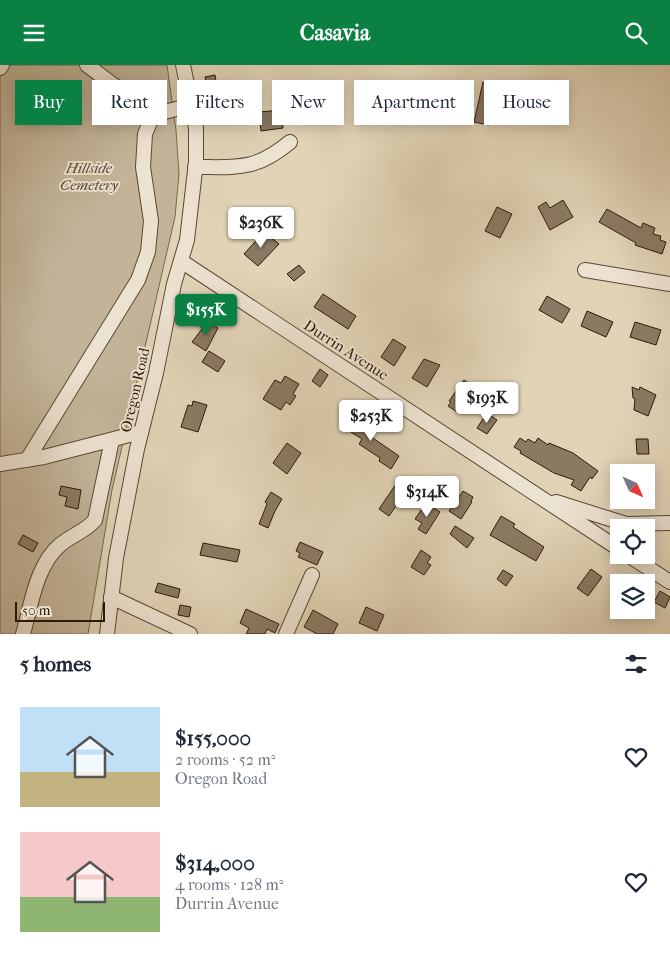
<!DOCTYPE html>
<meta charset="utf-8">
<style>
body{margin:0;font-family:"IM FELL French Canon",serif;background:#f2f2f3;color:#1f2937;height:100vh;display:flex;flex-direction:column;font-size:19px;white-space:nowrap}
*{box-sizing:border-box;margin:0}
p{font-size:16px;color:#747a83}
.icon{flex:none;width:28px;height:28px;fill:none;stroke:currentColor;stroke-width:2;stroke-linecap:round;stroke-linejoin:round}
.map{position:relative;height:569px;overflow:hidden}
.sheet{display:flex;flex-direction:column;background:#fff;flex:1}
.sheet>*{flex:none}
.guide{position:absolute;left:15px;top:15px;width:640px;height:45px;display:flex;gap:10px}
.needle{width:32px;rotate:135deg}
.tools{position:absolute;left:610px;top:399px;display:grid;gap:10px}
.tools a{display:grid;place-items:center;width:45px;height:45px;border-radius:0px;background:#fff;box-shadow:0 2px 12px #0003;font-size:25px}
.scale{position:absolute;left:15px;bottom:12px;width:90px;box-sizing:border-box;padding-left:5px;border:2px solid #2e1a09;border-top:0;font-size:14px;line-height:18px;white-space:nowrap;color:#2e1a09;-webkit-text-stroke:4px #ece2d0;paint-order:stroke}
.price{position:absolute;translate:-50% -42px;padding:0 11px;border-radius:5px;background:#fff;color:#222;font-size:16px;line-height:32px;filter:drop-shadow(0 1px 2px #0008)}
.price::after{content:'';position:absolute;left:50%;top:30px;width:15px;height:11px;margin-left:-8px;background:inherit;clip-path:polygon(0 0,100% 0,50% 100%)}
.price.current{background:#0b8043;color:#fff}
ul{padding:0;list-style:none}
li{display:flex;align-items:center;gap:15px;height:125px;padding:0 20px}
li span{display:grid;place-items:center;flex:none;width:140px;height:100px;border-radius:0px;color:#555}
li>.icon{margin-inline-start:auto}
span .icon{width:60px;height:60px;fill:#fffc;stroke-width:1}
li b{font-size:21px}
h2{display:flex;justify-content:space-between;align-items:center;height:60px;padding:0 20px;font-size:21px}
.chip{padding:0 18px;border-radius:0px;background:#fff;box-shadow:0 2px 12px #0003;font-size:18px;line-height:45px}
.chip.current{background:#0b8043;color:#fff}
header{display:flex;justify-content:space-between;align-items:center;height:65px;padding:0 20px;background:#0b8043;color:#fff;font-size:22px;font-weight:800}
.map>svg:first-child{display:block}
.green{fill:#c3b499;stroke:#786751}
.building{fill:#8b7a63;stroke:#2e1a09}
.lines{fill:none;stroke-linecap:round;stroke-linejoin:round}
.minor-casing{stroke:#5b4834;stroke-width:16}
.minor{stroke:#ece2d0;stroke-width:14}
.labels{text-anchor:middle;stroke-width:4;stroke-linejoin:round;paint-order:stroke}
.park-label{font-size:15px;font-style:italic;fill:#5b4834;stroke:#ece2d0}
.street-label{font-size:15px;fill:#2e1a09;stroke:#ece2d0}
</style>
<header><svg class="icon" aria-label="menu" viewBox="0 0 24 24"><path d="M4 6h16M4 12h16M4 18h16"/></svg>Casavia<svg class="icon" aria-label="search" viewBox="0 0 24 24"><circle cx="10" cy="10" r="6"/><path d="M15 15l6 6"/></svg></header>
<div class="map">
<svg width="670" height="569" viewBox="0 0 670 569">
<rect width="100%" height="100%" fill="#e1d3b6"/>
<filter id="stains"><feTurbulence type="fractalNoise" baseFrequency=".004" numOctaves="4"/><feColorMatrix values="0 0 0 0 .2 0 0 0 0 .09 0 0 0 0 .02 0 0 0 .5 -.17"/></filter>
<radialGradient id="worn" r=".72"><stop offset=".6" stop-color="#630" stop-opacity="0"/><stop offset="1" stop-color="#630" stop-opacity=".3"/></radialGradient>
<polygon class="green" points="0,0 167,0 176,65 179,109 175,152 112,425 88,569 0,569"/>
<g class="building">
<polygon points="215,10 221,47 214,48 215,54 203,56 202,47 210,45 205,12"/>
<polygon points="483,17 501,21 498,34 501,35 499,48 492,47 489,60 474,57"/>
<polygon points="282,45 283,63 261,66 259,47"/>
<polygon points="563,135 573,152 550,165 538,142 546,137 550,143"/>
<polygon points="497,142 512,149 500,173 485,166"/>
<polygon points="607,144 641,163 643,158 655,163 653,169 661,171 660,175 666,177 662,189 635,180 636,178 599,157"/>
<polygon points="264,167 279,179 258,201 244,189"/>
<polygon points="299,200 305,207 294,216 287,209"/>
<polygon points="323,229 356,251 348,264 314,242"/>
<polygon points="547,231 570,244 562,258 539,245"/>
<polygon points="587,246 613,257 606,272 581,261"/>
<polygon points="208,256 218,263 206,286 192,277"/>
<polygon points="635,257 661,265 656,280 630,272"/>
<polygon points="393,274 406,282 394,301 381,292"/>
<polygon points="209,286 225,296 218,307 202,297"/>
<polygon points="424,294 440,300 427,322 412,313"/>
<polygon points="320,304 328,310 320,322 312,316"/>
<polygon points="285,311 299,319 293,329 296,331 290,340 286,337 281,345 263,334 275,315 281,318"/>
<polygon points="464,315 474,322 457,347 448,341 451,337 449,336"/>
<polygon points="632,322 639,325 640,322 656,330 648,351 634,345 635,334 633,333"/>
<polygon points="193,336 207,340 198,367 181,362 188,340 192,341"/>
<polygon points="487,348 497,355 487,369 477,363"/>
<polygon points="351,350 362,358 364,355 372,360 367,369 399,391 391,404 379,396 380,393 359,379 362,374 343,362"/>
<polygon points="520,373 526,377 528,374 535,378 538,373 548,380 549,378 573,388 598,406 592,414 590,412 581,426 571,420 574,415 554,408 520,388 521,386 514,382"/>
<polygon points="636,374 648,374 649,389 637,389"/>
<polygon points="287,378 301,388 287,409 273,398"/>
<polygon points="396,419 405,426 405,428 389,451 379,444"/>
<polygon points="61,421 81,425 78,444 65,441 67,432 59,430"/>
<polygon points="463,426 473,432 471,436 472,437 461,454 449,446"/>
<polygon points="271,427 282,434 275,446 268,463 259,459 267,439 265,437"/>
<polygon points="426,438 440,447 426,469 418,464 422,458 415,454"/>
<polygon points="501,451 515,459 513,462 544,482 536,496 490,470"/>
<polygon points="455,461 474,473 467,483 450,469"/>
<polygon points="23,470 38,478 33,487 18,479"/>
<polygon points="300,477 323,487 317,500 298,492 300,488 296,486"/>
<polygon points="203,478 240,485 237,497 200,490"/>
<polygon points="421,485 431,492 427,498 431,500 424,510 411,502"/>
<polygon points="591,504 602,512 588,531 577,523"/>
<polygon points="503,505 513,511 506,521 497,514"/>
<polygon points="158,518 180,524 178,533 155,527"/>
<polygon points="660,526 670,532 665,543 654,537"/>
<polygon points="180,540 191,542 189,552 178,550"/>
<polygon points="366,542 384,550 377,566 359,558"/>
<polygon points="246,544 279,559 275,568 267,564 265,569 246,569 249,563 240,558"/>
<polygon points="313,545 338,559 333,569 317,569 304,562"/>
</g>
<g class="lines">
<defs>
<g id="minor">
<polyline points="87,0 153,50"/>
<polyline points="0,3 2,0"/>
<path d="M195,102C238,102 255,106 290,77"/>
<polyline points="181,196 619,484"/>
<polyline points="585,205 670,219"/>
<polyline points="27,395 138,215 148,187 151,156 143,102 145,69 153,50 191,40"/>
<polyline points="0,399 44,392 141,367"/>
<polyline points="556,437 626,459 670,458"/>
<polyline points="628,490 670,517"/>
<polyline points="111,532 190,569"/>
<path d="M23,569C31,541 36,500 60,480C71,470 85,467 95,455L112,375"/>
<polyline points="107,569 116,493 137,384 156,308 174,219 187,175 196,97 196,63 183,0"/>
<polyline points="286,569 312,510"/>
</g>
</defs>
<use href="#minor" class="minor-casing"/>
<use href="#minor" class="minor"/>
</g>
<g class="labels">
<g class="park-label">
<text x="89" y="108">Hillside<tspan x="89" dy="17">Cemetery</tspan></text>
</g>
<g class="street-label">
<text transform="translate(346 285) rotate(33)" y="5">Durrin Avenue</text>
<text transform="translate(135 325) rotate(-77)" y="5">Oregon Road</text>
</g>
</g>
<rect width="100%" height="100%" filter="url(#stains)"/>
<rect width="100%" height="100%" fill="url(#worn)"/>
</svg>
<div class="tools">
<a><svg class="needle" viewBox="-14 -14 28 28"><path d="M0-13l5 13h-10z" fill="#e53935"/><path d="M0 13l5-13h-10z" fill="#747a83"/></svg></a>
<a><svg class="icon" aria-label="locate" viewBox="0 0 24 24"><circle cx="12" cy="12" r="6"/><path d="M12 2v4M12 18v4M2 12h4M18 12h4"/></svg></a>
<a><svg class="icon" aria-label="layers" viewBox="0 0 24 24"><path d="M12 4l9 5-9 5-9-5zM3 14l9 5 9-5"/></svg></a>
</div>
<div class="scale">50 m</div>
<b class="price" style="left:261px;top:184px">$236K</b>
<b class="price current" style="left:206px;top:271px">$155K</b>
<b class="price" style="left:487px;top:359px">$193K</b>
<b class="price" style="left:371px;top:377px">$253K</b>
<b class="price" style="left:427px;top:453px">$314K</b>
<div class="guide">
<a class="chip current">Buy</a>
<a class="chip">Rent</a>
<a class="chip">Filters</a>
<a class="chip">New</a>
<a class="chip">Apartment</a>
<a class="chip">House</a>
</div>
</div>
<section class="sheet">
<h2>5 homes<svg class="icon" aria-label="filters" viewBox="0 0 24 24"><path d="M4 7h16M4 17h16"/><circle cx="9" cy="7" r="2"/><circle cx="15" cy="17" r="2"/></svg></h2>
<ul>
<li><span style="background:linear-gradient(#bfe0f5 65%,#c2b280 0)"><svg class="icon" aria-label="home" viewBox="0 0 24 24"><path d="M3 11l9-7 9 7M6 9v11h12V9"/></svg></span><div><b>$155,000</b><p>2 rooms · 52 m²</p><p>Oregon Road</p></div><svg class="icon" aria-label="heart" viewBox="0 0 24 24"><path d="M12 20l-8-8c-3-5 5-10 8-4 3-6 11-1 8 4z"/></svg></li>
<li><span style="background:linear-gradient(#f6c9c9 65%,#8fb573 0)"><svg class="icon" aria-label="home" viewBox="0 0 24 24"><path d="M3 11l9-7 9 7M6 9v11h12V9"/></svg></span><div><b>$314,000</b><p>4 rooms · 128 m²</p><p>Durrin Avenue</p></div><svg class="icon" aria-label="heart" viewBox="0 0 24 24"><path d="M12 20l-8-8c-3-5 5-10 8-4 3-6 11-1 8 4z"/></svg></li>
</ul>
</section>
